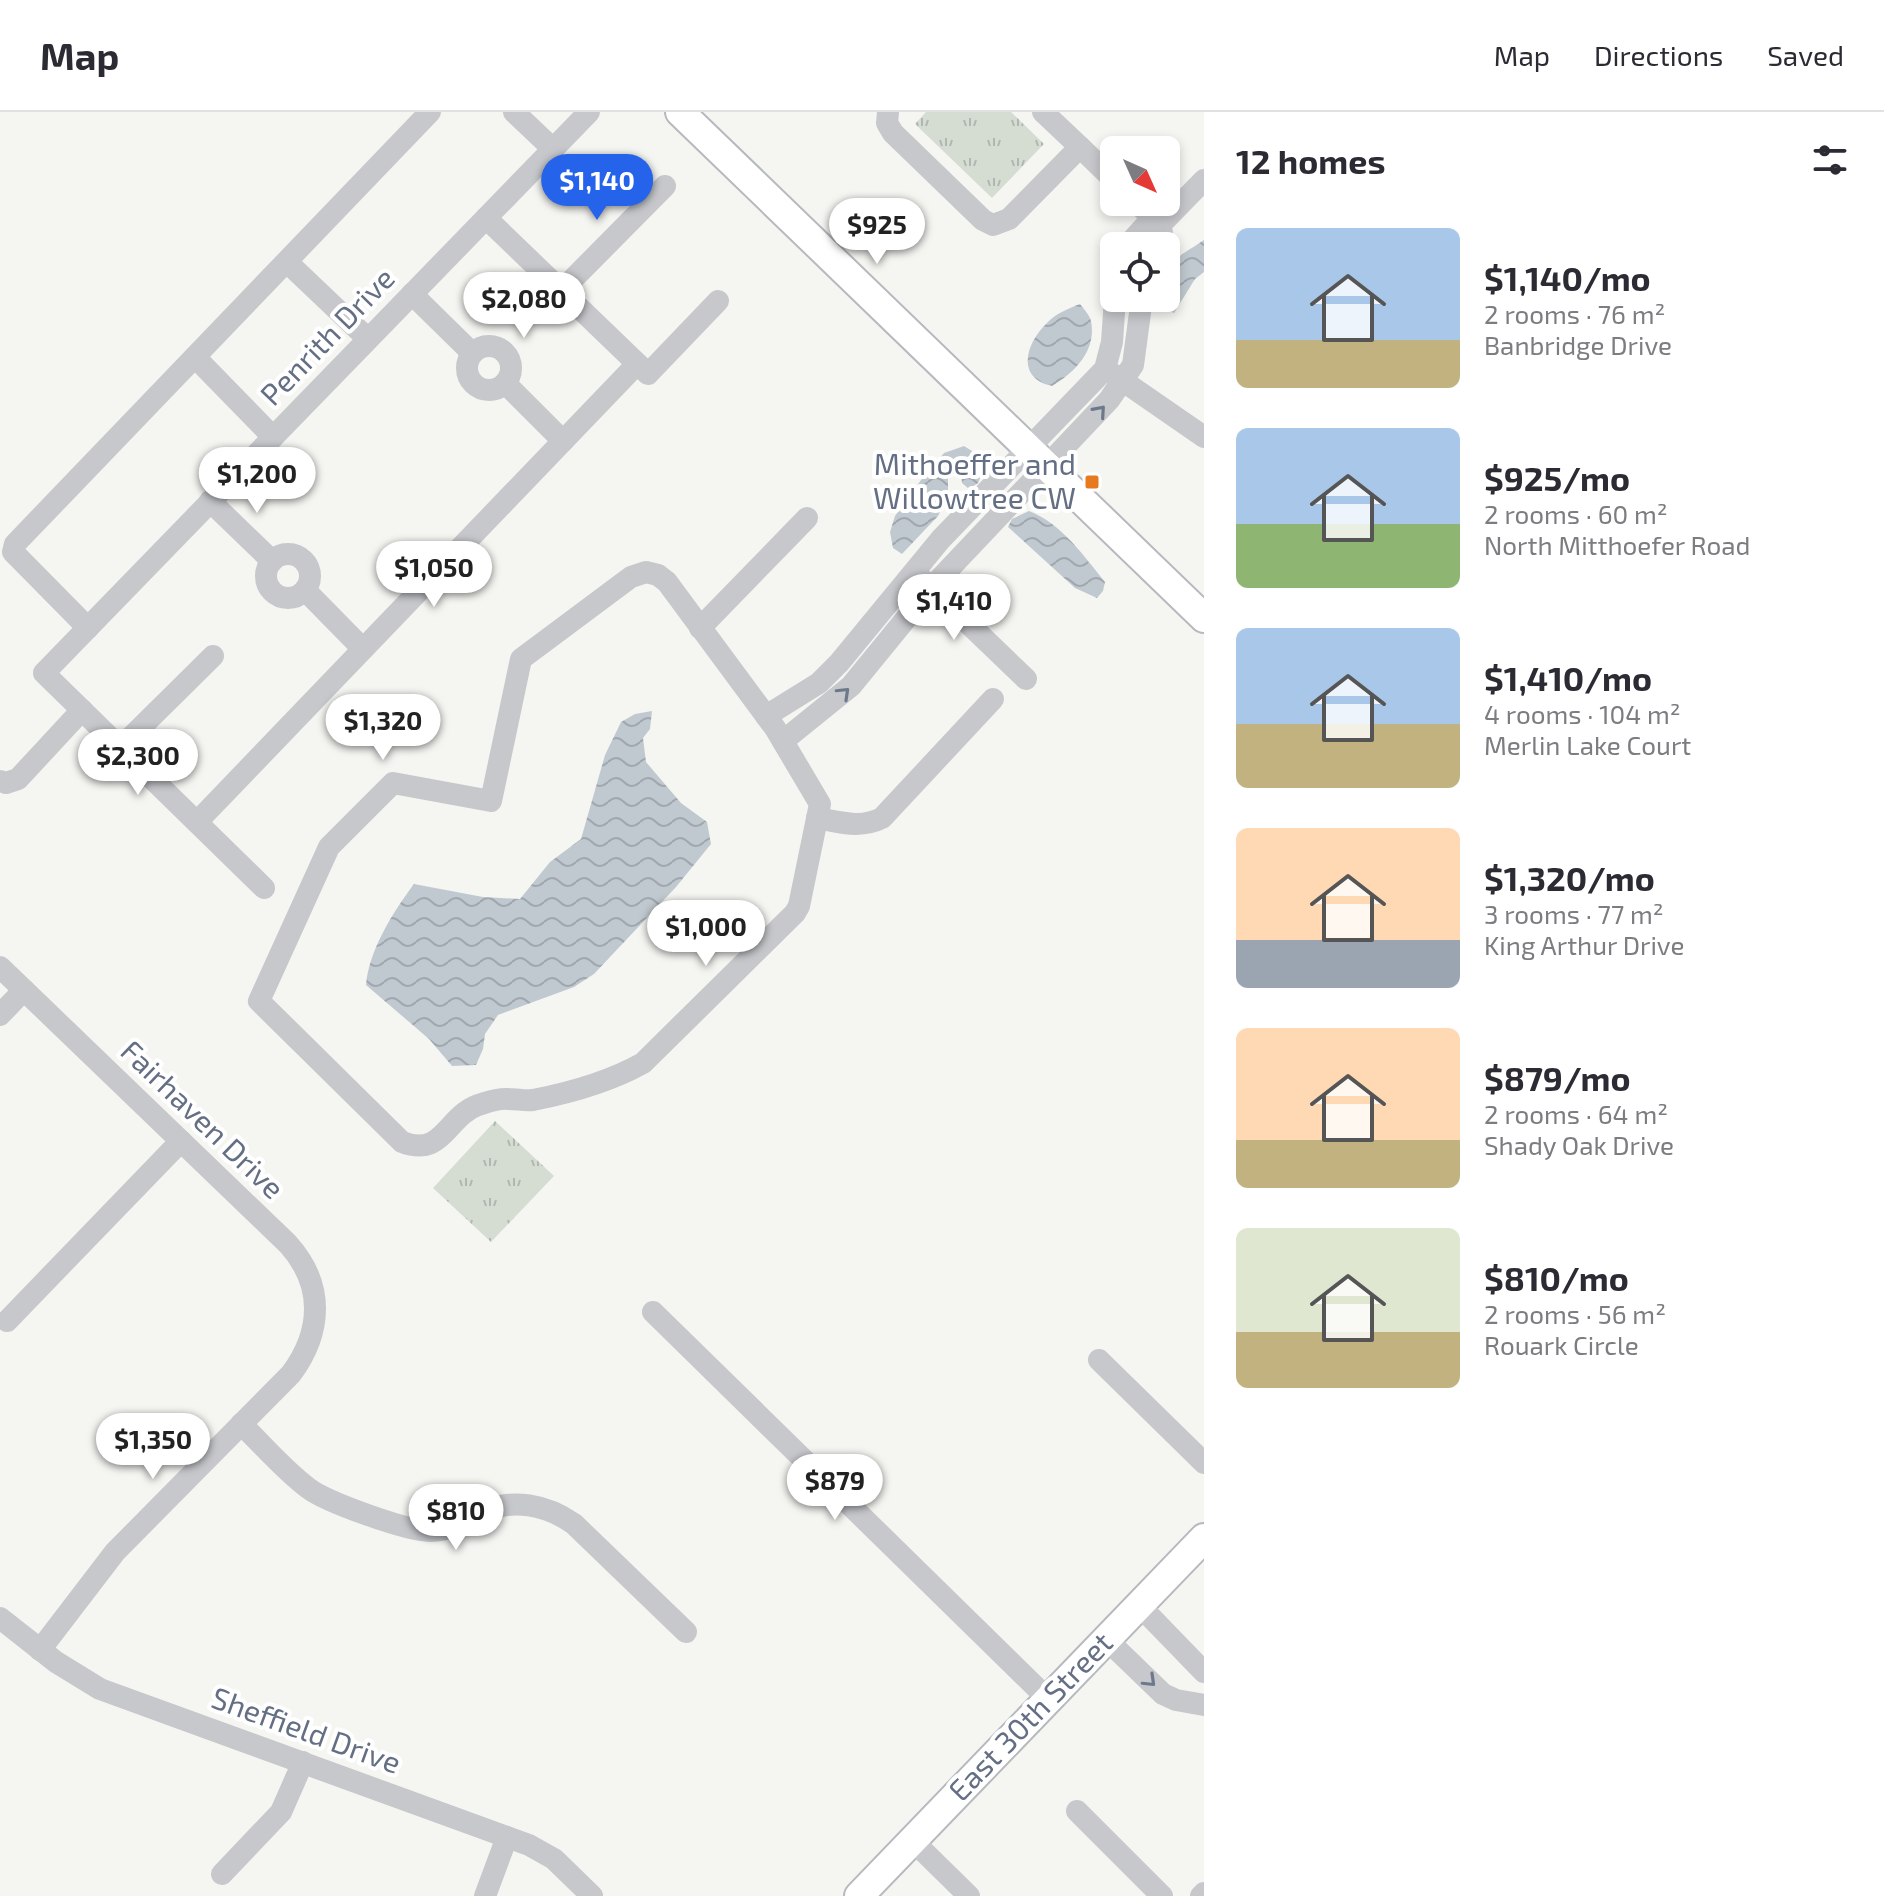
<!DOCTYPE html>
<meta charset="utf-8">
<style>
body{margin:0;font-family:"Exo 2",sans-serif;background:#f7f7f7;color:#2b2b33;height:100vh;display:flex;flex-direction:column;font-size:30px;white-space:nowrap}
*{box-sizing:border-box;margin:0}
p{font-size:26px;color:#7c7c81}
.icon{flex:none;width:44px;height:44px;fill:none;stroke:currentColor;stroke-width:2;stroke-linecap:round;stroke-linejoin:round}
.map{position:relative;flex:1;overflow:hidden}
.panel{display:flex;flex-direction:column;background:#fff;width:680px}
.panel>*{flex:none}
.needle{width:52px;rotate:135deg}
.tools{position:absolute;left:1100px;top:24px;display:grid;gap:16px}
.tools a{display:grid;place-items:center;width:80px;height:80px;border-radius:12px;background:#fff;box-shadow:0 4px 12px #0003;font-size:40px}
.price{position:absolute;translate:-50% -68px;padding:0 18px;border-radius:28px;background:#fff;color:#222;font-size:26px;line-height:52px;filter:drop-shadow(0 2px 4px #0008)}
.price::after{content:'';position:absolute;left:50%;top:48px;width:24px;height:18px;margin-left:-12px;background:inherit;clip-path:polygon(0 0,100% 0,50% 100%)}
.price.selected{background:#2563eb;color:#fff}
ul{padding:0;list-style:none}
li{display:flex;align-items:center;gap:24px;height:200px;padding:0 32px}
li span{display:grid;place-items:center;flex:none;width:224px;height:160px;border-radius:12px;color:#555}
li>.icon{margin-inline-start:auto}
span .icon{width:96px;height:96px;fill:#fffc;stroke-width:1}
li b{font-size:34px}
h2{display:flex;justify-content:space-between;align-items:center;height:96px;padding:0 32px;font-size:34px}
header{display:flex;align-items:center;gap:48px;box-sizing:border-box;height:112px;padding:0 40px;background:#fff;border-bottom:2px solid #e1e1e2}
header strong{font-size:38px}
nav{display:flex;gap:44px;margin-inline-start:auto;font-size:28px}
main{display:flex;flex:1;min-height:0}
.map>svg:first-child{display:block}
.park{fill:url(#park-tufts)}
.water{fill:url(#water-waves)}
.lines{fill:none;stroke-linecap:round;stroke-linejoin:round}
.major-casing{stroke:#b6b9be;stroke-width:32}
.minor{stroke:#c6c8cc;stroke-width:22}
.major{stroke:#fff;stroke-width:28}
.oneway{stroke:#6e788b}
.poi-dot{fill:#e77a21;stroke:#fff;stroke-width:3}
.labels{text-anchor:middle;stroke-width:8;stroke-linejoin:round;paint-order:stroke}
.street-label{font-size:30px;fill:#646f84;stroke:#fff}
.poi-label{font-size:30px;fill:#646f84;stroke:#fff;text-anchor:end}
</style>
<header>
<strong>Map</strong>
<nav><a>Map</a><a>Directions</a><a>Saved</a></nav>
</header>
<main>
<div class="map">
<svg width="1204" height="1784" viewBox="0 0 1204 1784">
<defs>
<pattern id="park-tufts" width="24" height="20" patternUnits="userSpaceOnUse" patternTransform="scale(2)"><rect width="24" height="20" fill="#d5ddd3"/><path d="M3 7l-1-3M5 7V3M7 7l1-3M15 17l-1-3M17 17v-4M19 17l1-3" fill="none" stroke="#b0b7b1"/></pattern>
<pattern id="water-waves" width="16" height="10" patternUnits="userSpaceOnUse" patternTransform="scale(2)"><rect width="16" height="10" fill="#c1c9d0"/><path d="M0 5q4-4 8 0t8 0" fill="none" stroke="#a0a7ae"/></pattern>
</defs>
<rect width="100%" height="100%" fill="#f5f6f2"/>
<g class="park">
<polygon points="926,0 1011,0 1044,32 992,86 915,12"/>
<polygon points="495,1009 554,1064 491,1130 433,1076"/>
</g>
<g class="water">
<path d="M1204,128V160L1195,167L1174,201L1165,197L1159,186H1166C1166,146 1173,149 1204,128Z"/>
<path d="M1080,192C1084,197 1090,204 1091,209C1097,239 1074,261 1052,274C1015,266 1026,231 1047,211C1055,202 1069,196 1080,192Z"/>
<polygon points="964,334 980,344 986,353 978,371 969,377 962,371 961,362 954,360 948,365 948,385 938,404 902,442 893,436 890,420 895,404 921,368 944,341"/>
<path d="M1029,399C1061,411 1084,444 1105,470L1103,479L1097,486L1075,476L1008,415L1012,407Z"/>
<path d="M652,599L650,617L643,626L646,650L681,691L707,710L711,732L676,775L594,862L574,875L498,903L485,922L483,937L476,953L452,954L429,927L366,873C369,838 393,800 414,772L483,785L520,787L550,750L581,727L605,643L621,610L635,602Z"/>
</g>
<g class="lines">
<defs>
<g id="major">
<polyline points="680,0 1204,506"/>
<polyline points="859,1784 1204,1426"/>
</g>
</defs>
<use href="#major" class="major-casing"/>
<g class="minor">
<polyline points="514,0 553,37"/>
<polyline points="888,0 887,11 893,21 983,108 993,113 1009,107 1080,35 1043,0"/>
<polyline points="1080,35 1114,68"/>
<polyline points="1136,90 1160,113"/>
<polyline points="486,106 648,262 718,189"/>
<polyline points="1160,113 1162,121 1160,134"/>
<polyline points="1127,134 1146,113 1160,113 1204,68"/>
<polyline points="287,150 368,227"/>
<polyline points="561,179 665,74"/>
<polyline points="412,182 472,241"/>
<circle cx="489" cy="256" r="22"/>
<polyline points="195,245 273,325"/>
<polyline points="1113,262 1204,325"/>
<polyline points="505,271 563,329"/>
<polyline points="210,389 272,449"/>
<circle cx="288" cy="464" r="22"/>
<path d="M646,460L658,463L667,470L775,616L820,692L799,794L795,801L643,951C611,969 569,981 533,988C525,989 517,987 508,987C498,986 488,990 478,993C446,1005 443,1046 402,1030L259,889L329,735L393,671L491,689L521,547L631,465Z"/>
<polyline points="923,468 1026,567"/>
<polyline points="305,478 363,537"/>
<polyline points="88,516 13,440 15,432 430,0"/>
<polyline points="700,516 807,406"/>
<polyline points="766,604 819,571 839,551 941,427 1105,257 1112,230 1115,186"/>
<polyline points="783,629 851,574 931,476 1109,288 1133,253 1142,186"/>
<polyline points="120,636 213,544"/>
<polyline points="0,669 6,671 18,667 82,598"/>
<path d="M817,706C840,710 860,717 882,706L993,587"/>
<polyline points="197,710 637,252"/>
<polyline points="264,776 44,561 589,0"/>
<path d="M0,855L288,1132C325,1173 322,1220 291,1262L115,1440L40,1538"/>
<polyline points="0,903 24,878"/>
<polyline points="653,1200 1049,1588"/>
<polyline points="7,1209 181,1029"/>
<polyline points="1099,1248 1204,1351"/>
<path d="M241,1312C263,1333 284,1358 308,1376C326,1390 407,1419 430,1419C450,1419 463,1411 481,1401C512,1385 547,1393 574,1412L686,1520"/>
<polyline points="1139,1493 1204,1560"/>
<polyline points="0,1506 56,1550 100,1577 529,1733 554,1747 592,1784"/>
<polyline points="1106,1527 1163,1582 1176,1588 1204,1593"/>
<polyline points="1077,1699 1162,1784"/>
<polyline points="912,1728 969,1784"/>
<polyline points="222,1762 281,1700 303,1650"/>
<polyline points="485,1784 507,1725"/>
<polyline points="1201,1784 1204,1781"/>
</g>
<use href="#major" class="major"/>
</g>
<defs><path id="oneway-chevron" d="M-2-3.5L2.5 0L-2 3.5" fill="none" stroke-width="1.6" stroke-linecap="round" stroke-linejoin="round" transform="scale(2)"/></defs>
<g class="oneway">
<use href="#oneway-chevron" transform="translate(1100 299) rotate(-49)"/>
<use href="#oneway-chevron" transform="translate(844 581) rotate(-44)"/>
<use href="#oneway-chevron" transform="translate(1150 1569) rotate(44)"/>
</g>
<rect class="poi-dot" x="1084" y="362" width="16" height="16" rx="4"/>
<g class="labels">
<g class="street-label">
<text transform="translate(328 225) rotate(-46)" y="10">Penrith Drive</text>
<text transform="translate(202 1008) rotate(44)" y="10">Fairhaven Drive</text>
<text transform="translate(1031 1605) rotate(-46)" y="10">East 30th Street</text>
<text transform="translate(306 1619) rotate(20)" y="10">Sheffield Drive</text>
</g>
<g class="poi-label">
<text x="1076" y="363">Mithoeffer and<tspan x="1076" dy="34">Willowtree CW</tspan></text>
</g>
</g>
</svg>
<div class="tools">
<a><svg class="needle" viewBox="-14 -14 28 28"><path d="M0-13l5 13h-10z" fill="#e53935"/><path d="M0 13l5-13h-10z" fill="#7c7c81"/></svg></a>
<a><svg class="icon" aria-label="locate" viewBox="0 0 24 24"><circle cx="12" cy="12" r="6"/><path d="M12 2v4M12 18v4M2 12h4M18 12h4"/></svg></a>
</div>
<b class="price selected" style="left:597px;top:110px">$1,140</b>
<b class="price" style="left:877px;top:154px">$925</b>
<b class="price" style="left:524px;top:228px">$2,080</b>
<b class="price" style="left:257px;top:403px">$1,200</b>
<b class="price" style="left:434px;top:497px">$1,050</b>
<b class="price" style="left:954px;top:530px">$1,410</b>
<b class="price" style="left:383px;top:650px">$1,320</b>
<b class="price" style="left:138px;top:685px">$2,300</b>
<b class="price" style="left:706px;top:856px">$1,000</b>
<b class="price" style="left:153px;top:1369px">$1,350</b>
<b class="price" style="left:835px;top:1410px">$879</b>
<b class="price" style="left:456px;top:1440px">$810</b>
</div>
<section class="panel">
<h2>12 homes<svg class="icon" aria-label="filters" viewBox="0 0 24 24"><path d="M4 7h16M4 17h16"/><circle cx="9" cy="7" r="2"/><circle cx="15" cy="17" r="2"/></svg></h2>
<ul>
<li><span style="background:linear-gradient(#a9c7e8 70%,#c2b280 0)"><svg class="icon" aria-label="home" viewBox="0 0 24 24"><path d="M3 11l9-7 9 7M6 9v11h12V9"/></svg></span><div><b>$1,140/mo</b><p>2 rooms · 76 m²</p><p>Banbridge Drive</p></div></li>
<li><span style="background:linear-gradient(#a9c7e8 60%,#8fb573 0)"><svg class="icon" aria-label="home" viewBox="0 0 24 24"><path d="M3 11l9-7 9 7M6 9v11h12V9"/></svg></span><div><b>$925/mo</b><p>2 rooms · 60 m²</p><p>North Mitthoefer Road</p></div></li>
<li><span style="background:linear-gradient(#a9c7e8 60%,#c2b280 0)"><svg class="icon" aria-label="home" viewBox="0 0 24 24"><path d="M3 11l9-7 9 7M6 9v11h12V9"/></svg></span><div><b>$1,410/mo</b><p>4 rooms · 104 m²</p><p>Merlin Lake Court</p></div></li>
<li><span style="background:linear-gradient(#ffd9b3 70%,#9aa5b1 0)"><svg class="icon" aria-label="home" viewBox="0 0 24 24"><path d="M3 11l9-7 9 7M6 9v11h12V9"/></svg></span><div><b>$1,320/mo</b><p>3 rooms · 77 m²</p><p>King Arthur Drive</p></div></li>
<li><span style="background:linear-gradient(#ffd9b3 70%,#c2b280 0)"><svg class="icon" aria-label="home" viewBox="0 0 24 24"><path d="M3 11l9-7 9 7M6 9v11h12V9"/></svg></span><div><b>$879/mo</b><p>2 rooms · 64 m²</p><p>Shady Oak Drive</p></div></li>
<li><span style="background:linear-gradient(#dfe7d0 65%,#c2b280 0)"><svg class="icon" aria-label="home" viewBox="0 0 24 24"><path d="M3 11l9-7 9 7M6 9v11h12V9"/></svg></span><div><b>$810/mo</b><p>2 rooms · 56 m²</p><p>Rouark Circle</p></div></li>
</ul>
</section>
</main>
